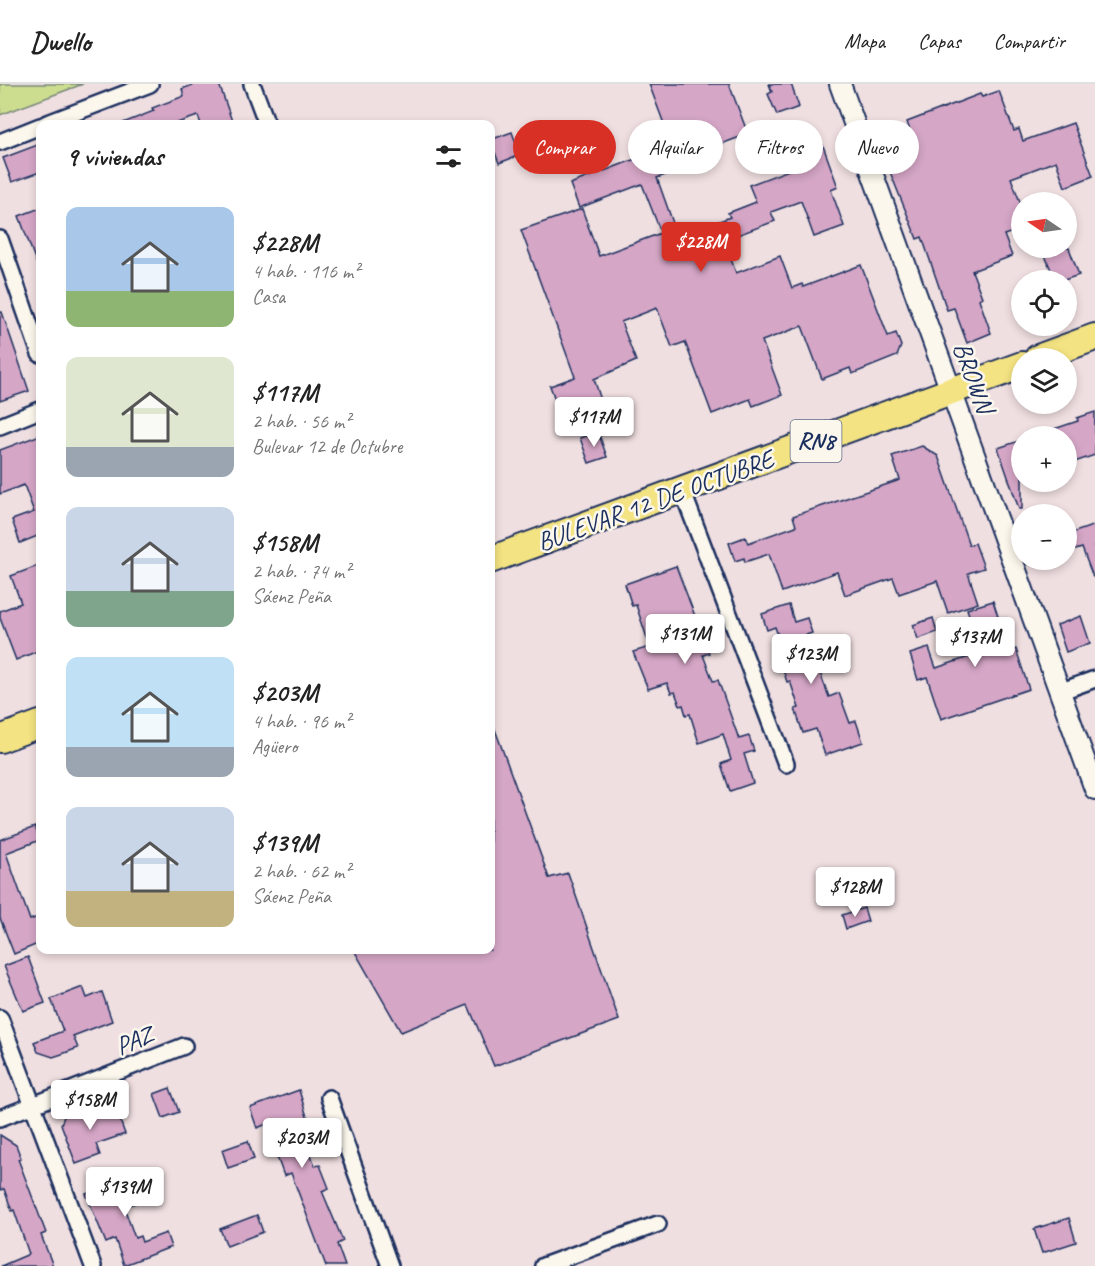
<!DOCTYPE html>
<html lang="es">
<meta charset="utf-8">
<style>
body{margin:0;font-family:Caveat,sans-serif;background:#f2f2f2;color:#222;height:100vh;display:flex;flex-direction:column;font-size:22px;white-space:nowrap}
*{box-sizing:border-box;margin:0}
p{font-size:20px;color:#767676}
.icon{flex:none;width:33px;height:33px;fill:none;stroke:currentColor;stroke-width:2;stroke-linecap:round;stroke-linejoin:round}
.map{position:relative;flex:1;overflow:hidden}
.side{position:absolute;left:36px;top:36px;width:459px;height:834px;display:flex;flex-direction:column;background:#fff;border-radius:12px;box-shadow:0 3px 9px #0003}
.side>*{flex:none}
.banner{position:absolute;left:513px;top:36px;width:492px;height:54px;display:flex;gap:12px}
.needle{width:39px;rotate:283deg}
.tools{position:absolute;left:1011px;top:108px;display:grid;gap:12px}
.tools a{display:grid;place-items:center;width:66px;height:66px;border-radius:50%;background:#fff;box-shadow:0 3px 9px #0003;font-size:30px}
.price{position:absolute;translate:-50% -51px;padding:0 14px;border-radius:6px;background:#fff;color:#222;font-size:20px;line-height:39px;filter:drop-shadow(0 2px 3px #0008)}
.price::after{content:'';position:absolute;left:50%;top:36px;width:18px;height:14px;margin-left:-9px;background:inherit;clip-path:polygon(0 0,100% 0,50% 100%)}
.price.current{background:#d93025;color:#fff}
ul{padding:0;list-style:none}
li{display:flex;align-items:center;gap:18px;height:150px;padding:0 30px}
li span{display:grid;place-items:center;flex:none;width:168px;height:120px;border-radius:12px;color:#555}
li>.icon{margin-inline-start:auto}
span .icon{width:72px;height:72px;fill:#fffc;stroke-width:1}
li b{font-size:26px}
h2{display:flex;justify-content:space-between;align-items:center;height:72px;padding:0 30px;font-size:26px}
.tag{padding:0 21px;border-radius:27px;background:#fff;box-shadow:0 3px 9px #0003;font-size:21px;line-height:54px}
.tag.current{background:#d93025;color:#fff}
header{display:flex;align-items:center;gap:36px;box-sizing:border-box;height:84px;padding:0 30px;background:#fff;border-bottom:2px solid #e0e0e0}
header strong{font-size:28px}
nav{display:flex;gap:33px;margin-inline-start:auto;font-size:21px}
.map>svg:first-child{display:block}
.green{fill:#cddd90;stroke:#748677;stroke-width:1.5}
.building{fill:#d5a6c6;stroke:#1b2f5e;stroke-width:1.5}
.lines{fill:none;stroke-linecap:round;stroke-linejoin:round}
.minor-casing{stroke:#1b2f5e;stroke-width:20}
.tertiary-casing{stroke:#1b2f5e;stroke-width:24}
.trunk-casing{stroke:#1b2f5e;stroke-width:30}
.minor{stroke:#fbf7ec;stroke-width:15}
.tertiary{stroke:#fbf7ec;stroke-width:20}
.trunk{stroke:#f4e382;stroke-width:26}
.labels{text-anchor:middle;stroke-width:5;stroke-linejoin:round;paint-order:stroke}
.shield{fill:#fbf7ec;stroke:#5e6b89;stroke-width:1.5}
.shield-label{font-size:24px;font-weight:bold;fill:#1b2f5e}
.street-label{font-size:26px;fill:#1b2f5e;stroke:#fbf7ec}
</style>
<header>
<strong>Dwello</strong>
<nav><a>Mapa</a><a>Capas</a><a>Compartir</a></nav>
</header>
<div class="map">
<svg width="1095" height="1182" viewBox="0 0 1095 1182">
<rect width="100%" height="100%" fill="#f0dfe1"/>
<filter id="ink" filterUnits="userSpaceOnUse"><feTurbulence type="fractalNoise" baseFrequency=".0167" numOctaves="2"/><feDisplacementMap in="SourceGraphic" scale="12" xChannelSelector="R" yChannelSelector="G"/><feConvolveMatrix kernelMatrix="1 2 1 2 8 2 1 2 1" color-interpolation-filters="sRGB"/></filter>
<g filter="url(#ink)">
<polygon class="green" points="0,0 83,0 0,31"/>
<g class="building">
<polygon points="195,0 219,0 233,40 201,40 198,32 174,40 123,40 123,39 154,27 152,24 184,12 182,5"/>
<polygon points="649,0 729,0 748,50 673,78 676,87 657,94 678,153 730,133 728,129 756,118 749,101 810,78 806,65 822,59 838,103 831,106 844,142 814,153 801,117 771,128 775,137 724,156 736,189 780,172 792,204 802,200 803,203 861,181 888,252 896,249 901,262 897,272 852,290 850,284 822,295 802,242 762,257 782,311 753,322 750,315 712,330 685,258 672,263 657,224 621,238 636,277 594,295 605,328 591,333 585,319 560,329 550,302 575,293 521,146 582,125 599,172 661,149 642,100 579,124 570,100 672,61"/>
<polygon points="769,0 791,0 799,23 777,31 768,10 772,8"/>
<polygon points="999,7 1014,47 1019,45 1023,57 1073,39 1093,92 1065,103 1056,77 1011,94 1022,123 1022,145 1004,151 1012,172 972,187 982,213 979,215 991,249 967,259 954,224 947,226 922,153 917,155 886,78 917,66 907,38 980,10 982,13"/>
<polygon points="512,48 520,71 499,79 490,56"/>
<polygon points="40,60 40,88 12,98 3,74"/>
<polygon points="40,124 40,186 39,186 19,132"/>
<polygon points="1042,164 1069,164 1079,191 1064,196 1055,196"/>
<polygon points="0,228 2,228 29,307 0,317"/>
<polygon points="1095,328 1095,371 1066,381 1066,352 1039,352 1039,350 1078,337 1077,334"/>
<polygon points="598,348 607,373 589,379 580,354"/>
<polygon points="40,351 40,451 20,459 12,436 34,428 24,401 0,410 0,366"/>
<polygon points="1022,356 1022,425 1019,425 998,364"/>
<polygon points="922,362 938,372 969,461 975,459 984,484 968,489 978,519 948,529 937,497 899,510 893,494 845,511 837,488 782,508 769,470 745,478 744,474 735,477 729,459 745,453 748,459 796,442 793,432 900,396 892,372"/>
<polygon points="1095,441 1095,493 1093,493 1082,464 1066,469 1066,451"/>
<polygon points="40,481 40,566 16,576 0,534 0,527 21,519 11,492"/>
<polygon points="676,482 709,569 703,571 713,597 718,596 739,655 749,652 754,667 744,670 753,699 730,707 721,680 731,676 723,650 699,659 690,630 686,631 683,621 680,622 675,608 671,609 667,599 648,605 633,568 650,563 636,521 632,522 625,500"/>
<polygon points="993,517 1003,548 1005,547 1012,567 1016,565 1029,605 941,635 927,593 918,596 910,570 929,564 936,584 978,570 974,558 978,557 967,525"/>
<polygon points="789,521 794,538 807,534 812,549 806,551 829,613 839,609 850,639 856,637 863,658 825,671 816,645 803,649 795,625 799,624 790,597 787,598 779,574 785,572 775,543 767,546 762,530"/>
<polygon points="1081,532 1090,559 1066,568 1057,541"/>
<polygon points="933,534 937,548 918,555 913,541"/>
<polygon points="492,637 549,794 568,789 619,936 494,982 468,921 401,948 354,866 490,866 490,638"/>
<polygon points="35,743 40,756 6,769 30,836 40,832 40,859 14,870 0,834 0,756"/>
<polygon points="864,824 868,837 846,845 842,831"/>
<polygon points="28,873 45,919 23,927 4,882"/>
<polygon points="83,903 87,914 102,908 112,937 73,952 78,964 62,970 53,973 38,968 34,958 63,947 51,915"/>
<polygon points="170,1004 179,1028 163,1034 154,1010"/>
<polygon points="299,1006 310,1043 302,1046 315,1082 320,1081 329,1104 322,1107 343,1157 337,1160 345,1182 326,1182 291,1089 284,1092 276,1070 282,1067 272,1038 257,1044 250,1024"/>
<polygon points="81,1018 86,1033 115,1023 125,1050 96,1060 100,1071 76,1080 61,1040 68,1023"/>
<polygon points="0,1051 16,1061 21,1074 18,1075 46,1149 41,1151 53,1182 1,1182 29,1170 14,1126 12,1127 4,1105 0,1106"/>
<polygon points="248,1057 254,1075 228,1084 222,1066"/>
<polygon points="153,1086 158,1099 132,1109 135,1119 124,1123 135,1154 140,1152 142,1158 166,1149 171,1163 124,1181 115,1155 106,1159 86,1110"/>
<polygon points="257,1131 263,1148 227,1162 220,1145"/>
<polygon points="1069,1134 1076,1158 1042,1169 1034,1145"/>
</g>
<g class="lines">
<defs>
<g id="minor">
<polyline points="252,0 267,40"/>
<polyline points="45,40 150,0"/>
<polyline points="0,58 40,42"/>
<polyline points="0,155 40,270"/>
<polyline points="0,342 40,326"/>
<polyline points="682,406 786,680"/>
<polyline points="1059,608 1095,595"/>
<polyline points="0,934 93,1182"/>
<polyline points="329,1014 390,1182"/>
<polyline points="0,1034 184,962"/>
<polyline points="543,1182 658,1140"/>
</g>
<polyline id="tertiary" points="840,0 1095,705"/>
<g id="trunk">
<polyline points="1038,274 1095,253"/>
<polyline points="490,476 1022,281"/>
<polyline points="0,655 40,640"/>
</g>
</defs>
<use href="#minor" class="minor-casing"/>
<use href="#tertiary" class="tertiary-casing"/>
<use href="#trunk" class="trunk-casing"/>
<use href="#minor" class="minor"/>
<use href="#tertiary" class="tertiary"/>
<use href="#trunk" class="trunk"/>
</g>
</g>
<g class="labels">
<rect class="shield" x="790.5" y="336" width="51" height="42" rx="4.5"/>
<g class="shield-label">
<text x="816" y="365">RN8</text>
</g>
<g class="street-label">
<text transform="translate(974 293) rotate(70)" y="9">BROWN</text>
<text transform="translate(655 416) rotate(-20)" y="9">BULEVAR 12 DE OCTUBRE</text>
<text transform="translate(134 956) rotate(-21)" y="9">PAZ</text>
</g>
</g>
</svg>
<div class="tools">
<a><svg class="needle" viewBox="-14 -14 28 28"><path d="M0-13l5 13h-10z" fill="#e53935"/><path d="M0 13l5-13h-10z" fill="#767676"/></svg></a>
<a><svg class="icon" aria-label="locate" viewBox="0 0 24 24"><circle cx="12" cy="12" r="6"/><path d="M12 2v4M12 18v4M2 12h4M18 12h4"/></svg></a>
<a><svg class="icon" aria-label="layers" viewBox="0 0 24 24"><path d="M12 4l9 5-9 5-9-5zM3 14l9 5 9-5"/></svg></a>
<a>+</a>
<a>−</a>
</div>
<b class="price current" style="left:701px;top:189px">$228M</b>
<b class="price" style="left:594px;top:364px">$117M</b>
<b class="price" style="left:685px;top:581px">$131M</b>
<b class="price" style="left:975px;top:584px">$137M</b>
<b class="price" style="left:811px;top:601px">$123M</b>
<b class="price" style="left:855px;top:834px">$128M</b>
<b class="price" style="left:90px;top:1047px">$158M</b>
<b class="price" style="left:302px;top:1085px">$203M</b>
<b class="price" style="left:125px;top:1134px">$139M</b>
<div class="banner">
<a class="tag current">Comprar</a>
<a class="tag">Alquilar</a>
<a class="tag">Filtros</a>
<a class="tag">Nuevo</a>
</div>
<section class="side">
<h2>9 viviendas<svg class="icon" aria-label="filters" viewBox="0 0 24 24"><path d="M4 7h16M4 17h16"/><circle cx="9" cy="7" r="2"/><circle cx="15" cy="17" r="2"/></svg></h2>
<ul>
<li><span style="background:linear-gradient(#a9c7e8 70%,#8fb573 0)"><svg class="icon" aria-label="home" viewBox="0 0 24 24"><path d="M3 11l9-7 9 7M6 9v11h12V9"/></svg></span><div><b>$228M</b><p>4 hab. · 116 m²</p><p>Casa</p></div></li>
<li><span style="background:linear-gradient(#dfe7d0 75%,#9aa5b1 0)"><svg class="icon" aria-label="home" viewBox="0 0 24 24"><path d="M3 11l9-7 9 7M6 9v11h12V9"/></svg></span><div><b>$117M</b><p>2 hab. · 56 m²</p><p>Bulevar 12 de Octubre</p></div></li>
<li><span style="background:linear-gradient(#c9d6e8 70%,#7fa58c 0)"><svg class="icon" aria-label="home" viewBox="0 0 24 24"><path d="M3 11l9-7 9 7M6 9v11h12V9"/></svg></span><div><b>$158M</b><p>2 hab. · 74 m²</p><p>Sáenz Peña</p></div></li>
<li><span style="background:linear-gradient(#bfe0f5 75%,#9aa5b1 0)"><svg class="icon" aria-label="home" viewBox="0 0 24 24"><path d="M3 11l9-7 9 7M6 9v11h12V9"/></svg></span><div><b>$203M</b><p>4 hab. · 96 m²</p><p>Agüero</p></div></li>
<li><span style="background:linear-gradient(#c9d6e8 70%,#c2b280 0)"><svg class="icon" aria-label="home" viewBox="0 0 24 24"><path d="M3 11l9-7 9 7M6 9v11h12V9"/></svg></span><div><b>$139M</b><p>2 hab. · 62 m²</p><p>Sáenz Peña</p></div></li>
</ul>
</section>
</div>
